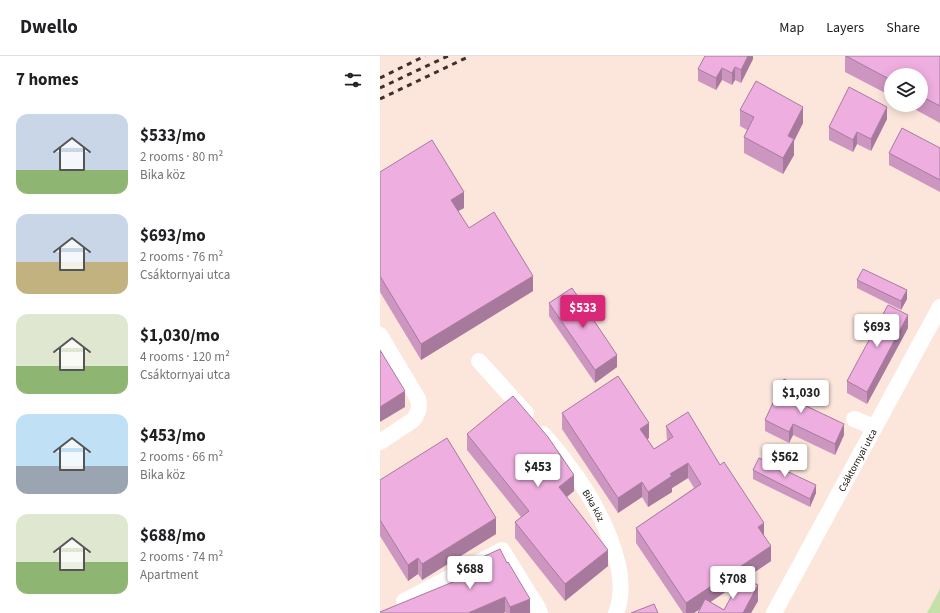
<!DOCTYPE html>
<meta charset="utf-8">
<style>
body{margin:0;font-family:"Source Sans 3",sans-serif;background:#f2f2f2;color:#202124;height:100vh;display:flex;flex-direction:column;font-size:15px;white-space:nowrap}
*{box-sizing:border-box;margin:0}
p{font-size:13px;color:#757577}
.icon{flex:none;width:22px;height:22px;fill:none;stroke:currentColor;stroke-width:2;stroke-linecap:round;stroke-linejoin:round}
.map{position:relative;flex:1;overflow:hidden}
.panel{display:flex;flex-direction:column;background:#fff;width:380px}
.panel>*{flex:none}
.buttons{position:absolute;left:504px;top:12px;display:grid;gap:8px}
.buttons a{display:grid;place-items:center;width:44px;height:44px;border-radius:50%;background:#fff;box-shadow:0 2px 10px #0003;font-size:20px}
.price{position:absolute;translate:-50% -34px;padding:0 9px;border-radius:4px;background:#fff;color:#222;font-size:13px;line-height:26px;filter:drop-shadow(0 1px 2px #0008)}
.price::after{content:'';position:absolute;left:50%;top:24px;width:12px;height:9px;margin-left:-6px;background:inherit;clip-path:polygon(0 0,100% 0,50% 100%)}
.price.on{background:#db2777;color:#fff}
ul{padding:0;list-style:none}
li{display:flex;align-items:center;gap:12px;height:100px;padding:0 16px}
li span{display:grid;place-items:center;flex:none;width:112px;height:80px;border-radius:12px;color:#555}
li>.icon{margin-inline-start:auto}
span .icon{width:48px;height:48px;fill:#fffc;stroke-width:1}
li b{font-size:17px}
h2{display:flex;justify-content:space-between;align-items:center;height:48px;padding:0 16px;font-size:17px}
header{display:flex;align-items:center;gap:24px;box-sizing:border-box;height:56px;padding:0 20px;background:#fff;border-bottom:1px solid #e0e0e0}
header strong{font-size:19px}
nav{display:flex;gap:22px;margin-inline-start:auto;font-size:14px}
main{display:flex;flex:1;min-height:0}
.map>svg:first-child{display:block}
.green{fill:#c5e0a9}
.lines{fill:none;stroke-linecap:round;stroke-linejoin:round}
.minor{stroke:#fff;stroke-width:16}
.rail{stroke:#3c312c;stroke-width:3;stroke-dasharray:5 5;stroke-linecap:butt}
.wall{fill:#cd96c1;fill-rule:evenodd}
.shaded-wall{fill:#a77a9d}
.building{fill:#eeafe0;stroke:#a77a9d}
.labels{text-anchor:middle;stroke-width:4;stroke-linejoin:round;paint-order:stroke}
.street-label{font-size:10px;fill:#140c08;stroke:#fff}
</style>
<header>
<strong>Dwello</strong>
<nav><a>Map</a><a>Layers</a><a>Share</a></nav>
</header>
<main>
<section class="panel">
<h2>7 homes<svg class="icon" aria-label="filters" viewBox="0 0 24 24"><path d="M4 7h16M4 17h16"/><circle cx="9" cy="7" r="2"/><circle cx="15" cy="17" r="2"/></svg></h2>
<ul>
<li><span style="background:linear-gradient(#c9d6e8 70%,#8fb573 0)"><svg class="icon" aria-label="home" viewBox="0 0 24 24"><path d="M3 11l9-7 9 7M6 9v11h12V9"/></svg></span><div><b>$533/mo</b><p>2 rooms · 80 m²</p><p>Bika köz</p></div></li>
<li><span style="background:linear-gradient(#c9d6e8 60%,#c2b280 0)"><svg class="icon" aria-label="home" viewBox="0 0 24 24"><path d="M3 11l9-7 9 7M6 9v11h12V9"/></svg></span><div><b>$693/mo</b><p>2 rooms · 76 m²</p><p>Csáktornyai utca</p></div></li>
<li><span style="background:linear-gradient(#dfe7d0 65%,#8fb573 0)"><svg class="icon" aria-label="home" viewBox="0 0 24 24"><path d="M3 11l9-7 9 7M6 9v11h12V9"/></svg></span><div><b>$1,030/mo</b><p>4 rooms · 120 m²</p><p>Csáktornyai utca</p></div></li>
<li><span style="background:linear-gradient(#bfe0f5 65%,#9aa5b1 0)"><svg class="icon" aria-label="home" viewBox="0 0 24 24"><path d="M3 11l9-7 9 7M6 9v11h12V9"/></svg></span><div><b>$453/mo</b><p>2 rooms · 66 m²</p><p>Bika köz</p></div></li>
<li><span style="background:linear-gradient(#dfe7d0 60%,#8fb573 0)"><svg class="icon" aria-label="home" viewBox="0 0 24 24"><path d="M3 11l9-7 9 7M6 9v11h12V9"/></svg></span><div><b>$688/mo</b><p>2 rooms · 74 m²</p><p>Apartment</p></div></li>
</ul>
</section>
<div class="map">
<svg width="560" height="557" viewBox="0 0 560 557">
<rect width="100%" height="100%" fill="#fce6dc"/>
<polygon class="green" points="560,533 560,557 547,557"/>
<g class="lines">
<g class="minor">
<path d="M0,279L38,343C40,351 39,357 33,364L0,386"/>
<polyline points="99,305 146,357"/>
<polyline points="474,363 494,371"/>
<path id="s1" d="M163,378C172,388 181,398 188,409C215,444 254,513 236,557"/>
<polyline points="24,545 122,494 158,552 160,557"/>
<path id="s2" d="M394,557L560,251"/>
</g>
<g class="rail">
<polyline points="0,22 45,0"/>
<polyline points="0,32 68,0"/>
<polyline points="0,43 90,0"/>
</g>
</g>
<g class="wall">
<polygon points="373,0 373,3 361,27 355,24 352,29 342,24 336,34 318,25 318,13"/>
<polygon points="465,0 560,0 560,67 527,49 541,49 541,19 511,19 511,40 465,16"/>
<polygon points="360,54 423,67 414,85 414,99 403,118 364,97 364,81 367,74 360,70"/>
<polygon points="507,63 491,95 477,88 473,96 449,84 449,71"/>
<polygon points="560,92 560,136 509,109 509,97"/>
<polygon points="0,116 84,152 78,155 89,172 153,235 41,304 0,236"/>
<polygon points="477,224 527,243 521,254 477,232"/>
<polygon points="169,247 237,311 215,327 169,260"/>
<polygon points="528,272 487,348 467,337 467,325"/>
<polygon points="428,346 426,350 464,379 455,399 413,379 409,387 385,375 385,364"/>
<path d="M182,357L269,382L267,383L274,393L287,385L286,370L340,409L384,480L391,505L365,523L378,545L371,557L320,553L314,557H303L256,487V472L314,432L308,422L292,432V436L268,451L262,441L238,457L182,373ZM359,527L344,554L330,546L332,545Z"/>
<polygon points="87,378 194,435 187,441 228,510 185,545 135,482 135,466 141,461 87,394"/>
<polygon points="373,414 436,437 430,451 373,423"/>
<polygon points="0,424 116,478 42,524 38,518 28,525 0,480"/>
<polygon points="81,511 150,557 126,557 81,522"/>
</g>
<g class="shaded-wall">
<polygon points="368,0 373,0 373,3 361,27 361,14"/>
<polygon points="355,11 355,24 352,29 352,17"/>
<polygon points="342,12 342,24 336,34 336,22"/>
<polygon points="423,51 423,67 414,85 414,99 403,118 403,102 408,80"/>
<polygon points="507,51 507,63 491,95 491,83"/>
<polygon points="477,76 477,88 473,96 473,84"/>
<polygon points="84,136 84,152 71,159 71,144"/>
<polygon points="153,220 153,235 41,304 41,288"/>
<polygon points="527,234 527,243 521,254 521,245"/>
<polygon points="528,259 528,272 487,348 487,336"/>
<polygon points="237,299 237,311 215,327 215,314"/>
<polygon points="25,335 25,351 0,366 0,351"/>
<polygon points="428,335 428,346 422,359 422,348"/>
<polygon points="269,367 269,382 260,388 260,373"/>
<polygon points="413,368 413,379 409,387 409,376"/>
<polygon points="464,368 464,379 455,399 455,388"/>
<polygon points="308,407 308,422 292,432 292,436 268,451 268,436 290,418"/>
<polygon points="194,419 194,435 179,447 179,431"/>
<polygon points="262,426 262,441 238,457 238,442"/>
<polygon points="436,429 436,437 430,451 430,443"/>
<polygon points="116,462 116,478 42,524 42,508"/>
<polygon points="384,467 384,482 378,471"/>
<polygon points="391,490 391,505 314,557 306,557 306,547"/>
<polygon points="228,494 228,510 185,545 185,528"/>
<polygon points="38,502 38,518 28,525 28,509"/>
<polygon points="378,529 378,545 371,557 363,557"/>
<polygon points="125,541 125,556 124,557 88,557"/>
<polygon points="150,543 150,557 130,557 130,551"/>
</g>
<g class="building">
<polygon points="325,0 368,0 361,14 355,11 352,17 342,12 336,22 318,13"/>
<polygon points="466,0 560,0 560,50 541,40 541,19 511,19 511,24"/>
<polygon points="376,25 423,51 408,80 414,83 403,102 364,81 374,61 360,54"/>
<polygon points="469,31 507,51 491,83 477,76 473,84 449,71"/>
<polygon points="522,72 560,92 560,124 509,97"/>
<polygon points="52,84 84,136 71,144 89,172 114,156 153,220 41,288 0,220 0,116"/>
<polygon points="483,213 527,234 521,245 477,224"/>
<polygon points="192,232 237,299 215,314 169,247"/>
<polygon points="508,249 528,259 487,336 467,325"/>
<polygon points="0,294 25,335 0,351"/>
<polygon points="238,320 269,367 260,373 274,393 293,381 286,370 308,356 340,409 344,406 384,467 378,471 391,490 306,547 256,472 321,428 308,407 290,418 292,420 268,436 262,426 238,442 182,357"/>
<polygon points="404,323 428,335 422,348 464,368 455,388 413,368 409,376 385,364"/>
<polygon points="133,340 168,381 194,419 179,431 228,494 185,528 135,466 149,455 87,378"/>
<polygon points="67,382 116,462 42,508 38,502 28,509 0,464 0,424"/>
<polygon points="379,402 436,429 430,443 373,414"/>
<polygon points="120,493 127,507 128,506 150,543 130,551 125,541 88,557 0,557 0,556 85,521 81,511"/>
<polygon points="362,521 378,529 363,557 318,557 325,543 344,554"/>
<polygon points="274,548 278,557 251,557"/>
</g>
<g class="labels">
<g class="street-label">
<text dy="4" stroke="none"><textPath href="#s2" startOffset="174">Csáktornyai utca</textPath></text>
<text dy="4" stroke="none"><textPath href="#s1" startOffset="88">Bika köz</textPath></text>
</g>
</g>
</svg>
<div class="buttons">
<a><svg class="icon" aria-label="layers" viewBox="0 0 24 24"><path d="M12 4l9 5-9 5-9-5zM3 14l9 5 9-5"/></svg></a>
</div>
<b class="price on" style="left:203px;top:273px">$533</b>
<b class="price" style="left:497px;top:292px">$693</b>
<b class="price" style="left:421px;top:358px">$1,030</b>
<b class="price" style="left:405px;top:422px">$562</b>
<b class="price" style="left:158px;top:432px">$453</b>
<b class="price" style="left:90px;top:534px">$688</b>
<b class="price" style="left:353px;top:544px">$708</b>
</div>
</main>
